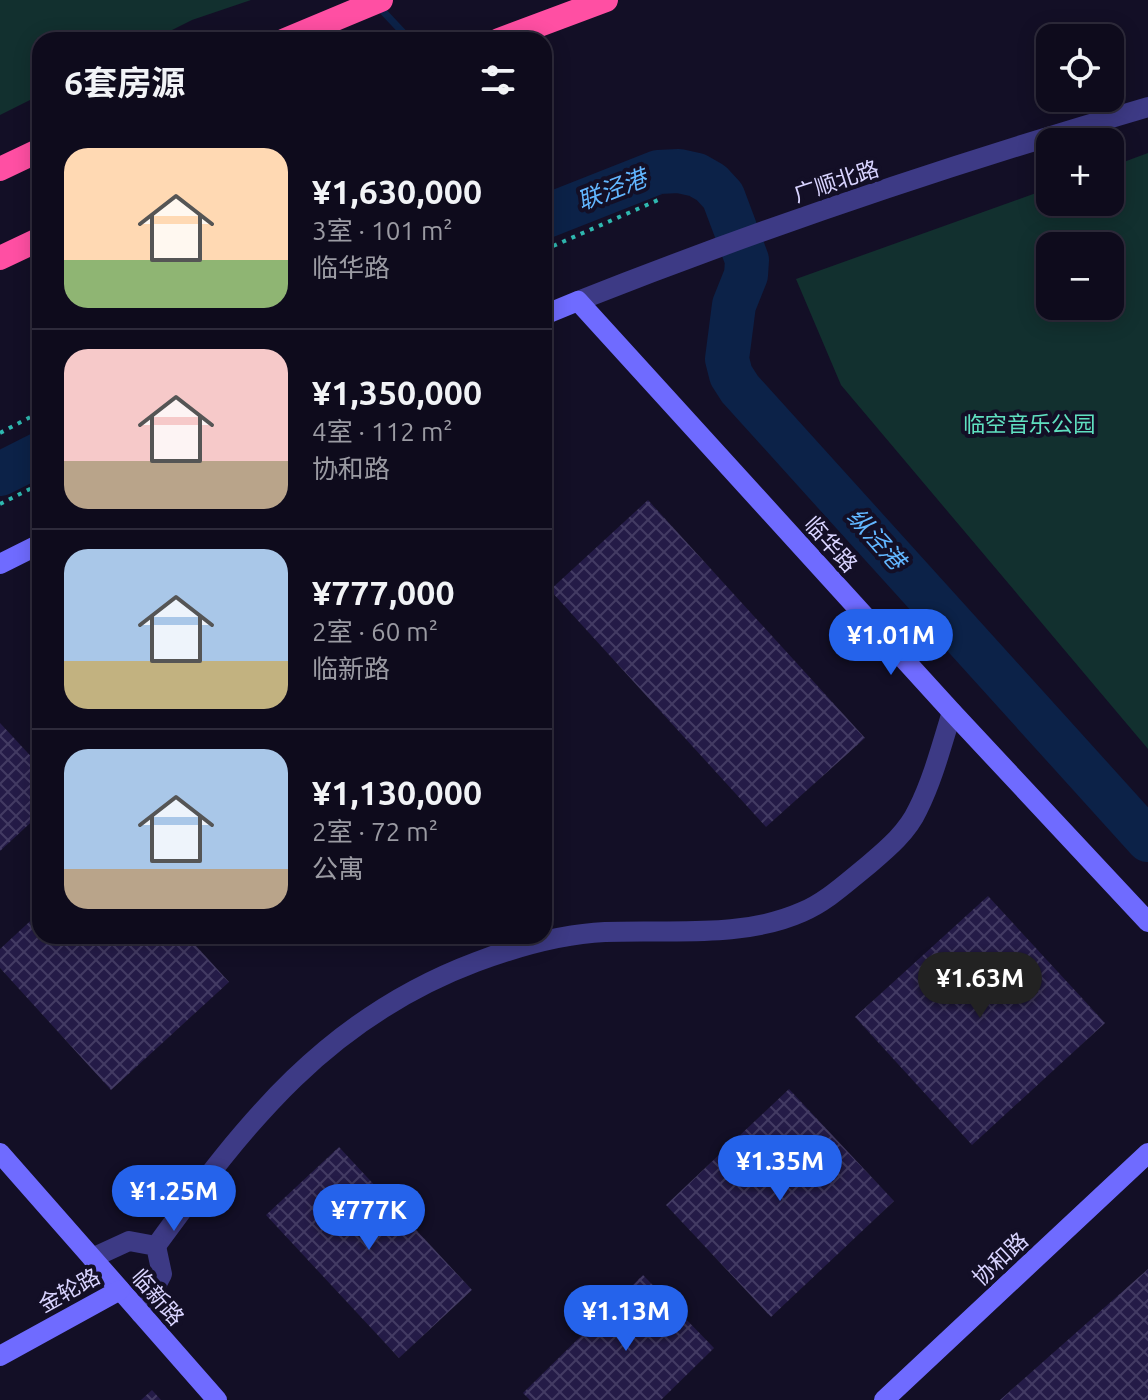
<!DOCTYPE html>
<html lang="zh">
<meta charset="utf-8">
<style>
body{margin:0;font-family:Ubuntu,"Noto Sans SC",sans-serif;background:#171425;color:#f1f3f6;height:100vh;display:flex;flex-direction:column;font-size:30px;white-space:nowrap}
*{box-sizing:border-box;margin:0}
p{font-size:26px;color:#9b9ba3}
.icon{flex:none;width:44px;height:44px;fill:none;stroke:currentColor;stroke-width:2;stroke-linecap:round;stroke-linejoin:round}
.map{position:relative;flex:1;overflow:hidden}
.panel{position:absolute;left:32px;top:32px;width:520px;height:912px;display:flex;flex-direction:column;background:#0e0b1c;border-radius:24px;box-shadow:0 4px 20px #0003,0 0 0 2px #2e2b3b}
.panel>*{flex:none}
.tools{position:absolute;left:1036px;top:24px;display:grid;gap:16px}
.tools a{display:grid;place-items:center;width:88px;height:88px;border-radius:16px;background:#0e0b1c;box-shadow:0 4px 20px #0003,0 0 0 2px #2e2b3b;font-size:40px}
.price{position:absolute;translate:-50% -68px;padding:0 18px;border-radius:28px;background:#2563eb;color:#fff;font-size:26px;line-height:52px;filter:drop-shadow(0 2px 4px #0008)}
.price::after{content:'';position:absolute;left:50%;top:48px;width:24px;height:18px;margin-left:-12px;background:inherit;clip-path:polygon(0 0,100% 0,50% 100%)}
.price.current{background:#222;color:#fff}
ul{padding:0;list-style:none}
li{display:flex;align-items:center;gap:24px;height:200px;padding:0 32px}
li+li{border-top:2px solid #2e2b3b}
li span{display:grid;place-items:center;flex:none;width:224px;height:160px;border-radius:24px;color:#555}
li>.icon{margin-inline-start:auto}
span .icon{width:96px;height:96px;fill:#fffc;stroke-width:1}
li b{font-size:34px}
h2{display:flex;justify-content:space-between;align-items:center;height:96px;padding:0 32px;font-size:34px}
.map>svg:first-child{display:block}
.green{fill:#12302f;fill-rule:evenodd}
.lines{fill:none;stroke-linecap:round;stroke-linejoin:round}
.stream{stroke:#0c2248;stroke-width:7}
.river{stroke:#0c2248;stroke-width:44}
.building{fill:url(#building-cross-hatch)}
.path{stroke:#2fb8b0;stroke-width:4;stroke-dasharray:4 6;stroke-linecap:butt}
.street{stroke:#3d3a85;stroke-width:20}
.secondary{stroke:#6f6bff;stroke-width:20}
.highway{stroke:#ff4fa3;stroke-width:24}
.labels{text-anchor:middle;stroke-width:8;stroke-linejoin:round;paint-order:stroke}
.street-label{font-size:22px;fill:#d9d4ff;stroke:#130f26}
.park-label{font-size:22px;fill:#5fe0c0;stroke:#130f26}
.water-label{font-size:24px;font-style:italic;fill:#62b6ff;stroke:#130f26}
</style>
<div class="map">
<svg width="1148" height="1400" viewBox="0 0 1148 1400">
<defs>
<pattern id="building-cross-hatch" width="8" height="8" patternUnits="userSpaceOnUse" patternTransform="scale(2)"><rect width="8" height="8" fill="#241b47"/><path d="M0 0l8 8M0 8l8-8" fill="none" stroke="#433b63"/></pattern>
</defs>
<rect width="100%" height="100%" fill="#130f26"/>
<g class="green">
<polygon points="0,0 251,0 192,20 152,40 40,40 40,95 0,115"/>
<path d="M1148,153V749L841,385L796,279L1050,188V202H1110V167ZM1050,246H1110V306H1050Z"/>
</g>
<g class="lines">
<g class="stream">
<polyline points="379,7 410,40"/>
<polyline points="544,184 566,207"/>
</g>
<g class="river">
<polyline points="544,217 658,172 679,171 697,175 711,183 723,196 747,260 746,275 734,305 727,359 731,375 740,389 1148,840"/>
<polyline points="0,474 40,454"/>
</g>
</g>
<g class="building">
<polygon points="648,500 865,738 766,827 550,590"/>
<polygon points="0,723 40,766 40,814 0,851"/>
<polygon points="988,896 1105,1023 972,1145 855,1017"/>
<polygon points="40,912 40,936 187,936 229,982 111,1090 0,968 0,949"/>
<polygon points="789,1089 894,1201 771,1317 666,1205"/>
<polygon points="339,1147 472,1290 399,1358 266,1215"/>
<polygon points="1148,1269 1148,1400 1000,1400"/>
<polygon points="643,1275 714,1348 661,1400 530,1400 523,1393"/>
<polygon points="152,1390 161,1400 141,1400"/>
</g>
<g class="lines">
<g class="path">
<polyline points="544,250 658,200"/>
<polyline points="0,433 40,412"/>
<polyline points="0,504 40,484"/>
</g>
<g class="street">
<path d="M578,301C765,227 955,163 1148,107"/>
<path d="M156,1246C246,1122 327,1018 476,962C516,947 562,934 605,932C670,929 741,939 802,912C826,902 846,883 866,867C886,850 907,833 918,809C933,779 942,744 952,712"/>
<polyline points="92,1258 129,1241 156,1246 162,1274 141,1314"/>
</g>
<g class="secondary">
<polyline points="544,315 578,301 952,712 1148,922"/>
<polyline points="0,564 40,544"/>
<polyline points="0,1153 217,1400"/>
<polyline points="0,1356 120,1290"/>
<polyline points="884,1400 1148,1153"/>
</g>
<g class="highway">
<polyline points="285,40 381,0"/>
<polyline points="499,40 606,0"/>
<polyline points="0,169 40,150"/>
<polyline points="0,258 40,239"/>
</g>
</g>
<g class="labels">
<g class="street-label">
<text transform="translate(836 181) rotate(-18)" y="8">广顺北路</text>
<text transform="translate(831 544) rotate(48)" y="8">临华路</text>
<text transform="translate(1000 1259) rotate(-43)" y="8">协和路</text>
<text transform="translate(69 1290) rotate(-29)" y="8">金轮路</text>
<text transform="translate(158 1297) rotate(49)" y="8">临新路</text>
</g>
<g class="park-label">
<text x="1029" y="432">临空音乐公园</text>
</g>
<g class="water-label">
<text transform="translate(612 190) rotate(-21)" y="8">联泾港</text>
<text transform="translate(876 539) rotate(48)" y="8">纵泾港</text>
</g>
</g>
</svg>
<div class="tools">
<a><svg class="icon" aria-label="locate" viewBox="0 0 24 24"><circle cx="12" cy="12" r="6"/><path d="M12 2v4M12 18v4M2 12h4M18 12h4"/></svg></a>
<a>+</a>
<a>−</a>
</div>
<b class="price" style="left:891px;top:677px">¥1.01M</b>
<b class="price current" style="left:980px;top:1020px">¥1.63M</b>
<b class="price" style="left:780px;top:1203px">¥1.35M</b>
<b class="price" style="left:174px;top:1233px">¥1.25M</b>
<b class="price" style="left:369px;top:1252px">¥777K</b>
<b class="price" style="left:626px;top:1353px">¥1.13M</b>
<section class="panel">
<h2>6套房源<svg class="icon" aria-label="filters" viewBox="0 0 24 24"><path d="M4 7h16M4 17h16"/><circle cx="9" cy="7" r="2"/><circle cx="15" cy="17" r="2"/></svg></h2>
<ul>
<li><span style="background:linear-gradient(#ffd9b3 70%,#8fb573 0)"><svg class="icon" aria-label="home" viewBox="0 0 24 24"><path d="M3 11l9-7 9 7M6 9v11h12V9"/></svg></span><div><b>¥1,630,000</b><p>3室 · 101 m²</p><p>临华路</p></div></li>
<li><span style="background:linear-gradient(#f6c9c9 70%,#b9a48a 0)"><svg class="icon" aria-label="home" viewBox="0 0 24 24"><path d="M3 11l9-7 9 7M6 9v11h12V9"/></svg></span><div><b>¥1,350,000</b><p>4室 · 112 m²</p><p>协和路</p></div></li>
<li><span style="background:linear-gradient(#a9c7e8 70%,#c2b280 0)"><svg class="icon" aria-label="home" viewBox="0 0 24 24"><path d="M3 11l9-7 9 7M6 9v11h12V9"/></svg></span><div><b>¥777,000</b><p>2室 · 60 m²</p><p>临新路</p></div></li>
<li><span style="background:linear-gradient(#a9c7e8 75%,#b9a48a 0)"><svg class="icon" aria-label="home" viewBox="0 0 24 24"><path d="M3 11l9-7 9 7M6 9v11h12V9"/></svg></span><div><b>¥1,130,000</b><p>2室 · 72 m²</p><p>公寓</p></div></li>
</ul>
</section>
</div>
